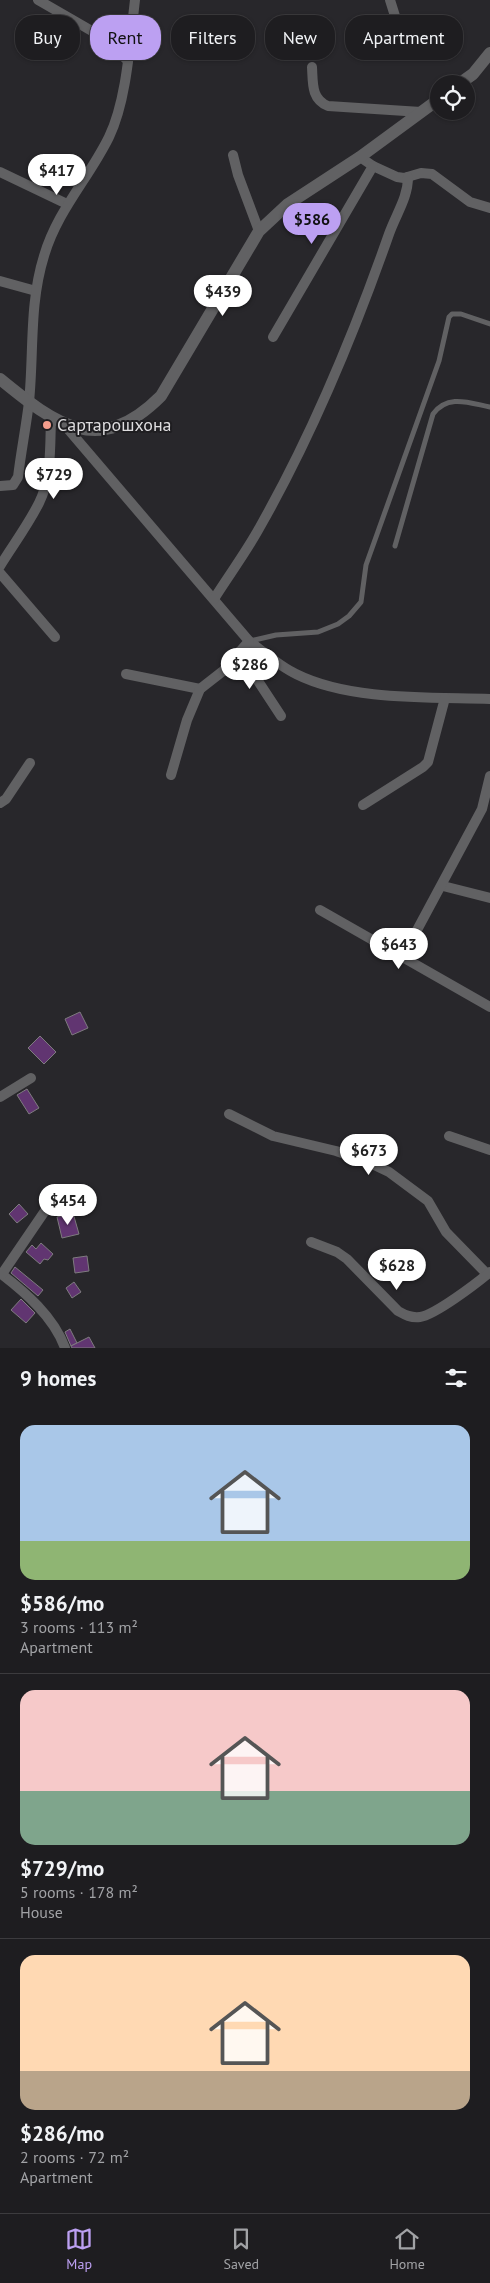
<!DOCTYPE html>
<meta charset="utf-8">
<style>
body{margin:0;font-family:"PT Sans",sans-serif;background:#2b2a2d;color:#f1f3f6;height:100vh;display:flex;flex-direction:column;font-size:19px;white-space:nowrap}
*{box-sizing:border-box;margin:0}
p{font-size:16px;color:#a1a2a5}
.icon{flex:none;width:28px;height:28px;fill:none;stroke:currentColor;stroke-width:2;stroke-linecap:round;stroke-linejoin:round}
.map{position:relative;height:1348px;overflow:hidden}
.drawer{display:flex;flex-direction:column;background:#1e1d20;flex:1}
.drawer>*{flex:none}
.guide{position:absolute;left:15px;top:15px;width:460px;height:45px;display:flex;gap:10px}
.controls{position:absolute;left:430px;top:75px;display:grid;gap:10px}
.controls a{display:grid;place-items:center;width:45px;height:45px;border-radius:50%;background:#1e1d20;box-shadow:0 1px 4px #0004,0 0 0 1px #3c3b3e;font-size:25px}
.price{position:absolute;translate:-50% -42px;padding:0 11px;border-radius:18px;background:#fff;color:#222;font-size:16px;line-height:32px;filter:drop-shadow(0 1px 2px #0008)}
.price::after{content:'';position:absolute;left:50%;top:30px;width:15px;height:11px;margin-left:-8px;background:inherit;clip-path:polygon(0 0,100% 0,50% 100%)}
.price.active{background:#bca0f2;color:#111}
ul{padding:0;list-style:none}
li{display:grid;align-content:center;gap:10px;height:265px;padding:0 20px}
li+li{border-top:1px solid #3c3b3e}
li span{display:grid;place-items:center;height:155px;border-radius:15px;color:#555}
li>.icon{margin-inline-start:auto}
span .icon{width:90px;height:90px;fill:#fffc;stroke-width:1}
li b{font-size:21px}
h2{display:flex;justify-content:space-between;align-items:center;height:60px;padding:0 20px;font-size:21px}
.chip{padding:0 18px;border-radius:20px;background:#1e1d20;box-shadow:0 1px 4px #0004,0 0 0 1px #3c3b3e;font-size:18px;line-height:45px}
.chip.active{background:#bca0f2;color:#111}
.dock{display:flex;justify-content:space-around;align-items:center;height:70px;border-top:1px solid #3c3b3e;background:#1e1d20;font-size:14px;color:#a1a2a5}
.dock a{display:grid;justify-items:center;gap:2px}
.dock .active{color:#bca0f2}
.map>svg:first-child{display:block}
.building{fill:#613571;stroke:#7e7b7f}
.lines{fill:none;stroke-linecap:round;stroke-linejoin:round}
.service{stroke:#616163;stroke-width:5}
.minor{stroke:#616163;stroke-width:10}
.tertiary{stroke:#616163;stroke-width:12}
.poi-dot{fill:#f49d8c;stroke:#1f1e21;stroke-width:2}
.labels{text-anchor:middle;stroke-width:4;stroke-linejoin:round;paint-order:stroke}
.poi-label{font-size:18px;fill:#dedddf;stroke:#1f1e21;text-anchor:start}
</style>
<div class="map">
<svg width="490" height="1348" viewBox="0 0 490 1348">
<rect width="100%" height="100%" fill="#28272b"/>
<g class="building">
<polygon points="80,1012 88,1028 72,1035 65,1019"/>
<polygon points="40,1036 56,1052 44,1064 28,1048"/>
<polygon points="27,1089 39,1108 29,1114 17,1095"/>
<polygon points="19,1204 28,1214 17,1223 9,1214"/>
<polygon points="73,1213 79,1234 62,1238 57,1217"/>
<polygon points="41,1243 53,1254 48,1260 44,1259 40,1264 26,1252 32,1245 36,1249"/>
<polygon points="87,1256 89,1271 75,1273 73,1258"/>
<polygon points="15,1267 43,1290 38,1296 11,1273"/>
<polygon points="74,1282 81,1292 72,1298 66,1288"/>
<polygon points="21,1299 35,1313 26,1323 11,1310"/>
<polygon points="70,1329 77,1343 71,1346 65,1332"/>
<polygon points="89,1337 95,1348 72,1348 71,1346"/>
</g>
<g class="lines">
<g class="service">
<path d="M395,546L433,414C448,394 469,403 490,407"/>
<polyline points="250,641 276,635 318,632 338,624 349,616 361,602 366,565 439,361 449,317 452,314 461,314 490,324"/>
</g>
<g class="minor">
<polyline points="38,0 104,38 128,61"/>
<polyline points="390,0 395,16"/>
<path d="M312,67C313,83 311,99 328,106L421,112"/>
<polyline points="233,155 238,175 259,231"/>
<polyline points="360,157 373,166 397,177 404,178 421,173 432,174 470,202 490,208"/>
<polyline points="0,172 67,204"/>
<polyline points="0,281 36,291"/>
<polyline points="273,337 373,166"/>
<path d="M62,422L249,641C265,653 279,666 296,674C350,701 430,697 490,699"/>
<path d="M0,486L13,485L18,477C21,452 26,427 29,402C34,353 29,304 44,256C57,211 89,178 109,137C127,100 130,41 135,0"/>
<path d="M0,566C13,545 28,525 39,503C52,477 50,444 51,416"/>
<polyline points="0,573 55,637"/>
<path d="M214,599C229,575 247,551 261,525C313,433 354,334 389,234C396,214 408,198 408,177"/>
<polyline points="239,652 281,716"/>
<polyline points="126,674 200,689"/>
<polyline points="171,775 187,720 200,689 223,671 249,641"/>
<polyline points="0,803 6,799 30,763"/>
<polyline points="363,805 423,767 428,762 445,698"/>
<polyline points="443,886 490,898"/>
<polyline points="320,910 490,1007"/>
<polyline points="402,958 482,809 490,776"/>
<polyline points="0,1097 31,1078"/>
<polyline points="229,1114 273,1136 336,1151 368,1162 389,1172 428,1201 446,1232 487,1274"/>
<polyline points="449,1136 490,1150"/>
<path d="M311,1242L337,1252L347,1259L398,1311C405,1315 411,1318 420,1317C435,1315 477,1283 490,1272"/>
<path d="M0,1273C25,1292 54,1317 65,1348"/>
<polyline points="2,1274 49,1205"/>
</g>
<g class="tertiary">
<polyline points="459,84 473,74 490,53"/>
<path d="M0,379C56,425 99,458 161,396L259,231L288,204L360,157L439,99"/>
</g>
</g>
<circle class="poi-dot" cx="47" cy="425" r="5"/>
<g class="labels">
<g class="poi-label">
<text x="57" y="431">Сартарошхона</text>
</g>
</g>
</svg>
<div class="controls">
<a><svg class="icon" aria-label="locate" viewBox="0 0 24 24"><circle cx="12" cy="12" r="6"/><path d="M12 2v4M12 18v4M2 12h4M18 12h4"/></svg></a>
</div>
<b class="price" style="left:57px;top:196px">$417</b>
<b class="price active" style="left:312px;top:245px">$586</b>
<b class="price" style="left:223px;top:317px">$439</b>
<b class="price" style="left:54px;top:500px">$729</b>
<b class="price" style="left:250px;top:690px">$286</b>
<b class="price" style="left:399px;top:970px">$643</b>
<b class="price" style="left:369px;top:1176px">$673</b>
<b class="price" style="left:68px;top:1226px">$454</b>
<b class="price" style="left:397px;top:1291px">$628</b>
<div class="guide">
<a class="chip">Buy</a>
<a class="chip active">Rent</a>
<a class="chip">Filters</a>
<a class="chip">New</a>
<a class="chip">Apartment</a>
</div>
</div>
<section class="drawer">
<h2>9 homes<svg class="icon" aria-label="filters" viewBox="0 0 24 24"><path d="M4 7h16M4 17h16"/><circle cx="9" cy="7" r="2"/><circle cx="15" cy="17" r="2"/></svg></h2>
<ul>
<li><span style="background:linear-gradient(#a9c7e8 75%,#8fb573 0)"><svg class="icon" aria-label="home" viewBox="0 0 24 24"><path d="M3 11l9-7 9 7M6 9v11h12V9"/></svg></span><div><b>$586/mo</b><p>3 rooms · 113 m²</p><p>Apartment</p></div></li>
<li><span style="background:linear-gradient(#f6c9c9 65%,#7fa58c 0)"><svg class="icon" aria-label="home" viewBox="0 0 24 24"><path d="M3 11l9-7 9 7M6 9v11h12V9"/></svg></span><div><b>$729/mo</b><p>5 rooms · 178 m²</p><p>House</p></div></li>
<li><span style="background:linear-gradient(#ffd9b3 75%,#b9a48a 0)"><svg class="icon" aria-label="home" viewBox="0 0 24 24"><path d="M3 11l9-7 9 7M6 9v11h12V9"/></svg></span><div><b>$286/mo</b><p>2 rooms · 72 m²</p><p>Apartment</p></div></li>
</ul>
</section>
<nav class="dock">
<a class="active"><svg class="icon" aria-label="map" viewBox="0 0 24 24"><path d="M3 6l6-2 6 2 6-2v14l-6 2-6-2-6 2zM9 4v14M15 6v14"/></svg>Map</a>
<a><svg class="icon" aria-label="saved" viewBox="0 0 24 24"><path d="M7 4h10v16l-5-4-5 4z"/></svg>Saved</a>
<a><svg class="icon" aria-label="home" viewBox="0 0 24 24"><path d="M3 11l9-7 9 7M6 9v11h12V9"/></svg>Home</a>
</nav>
